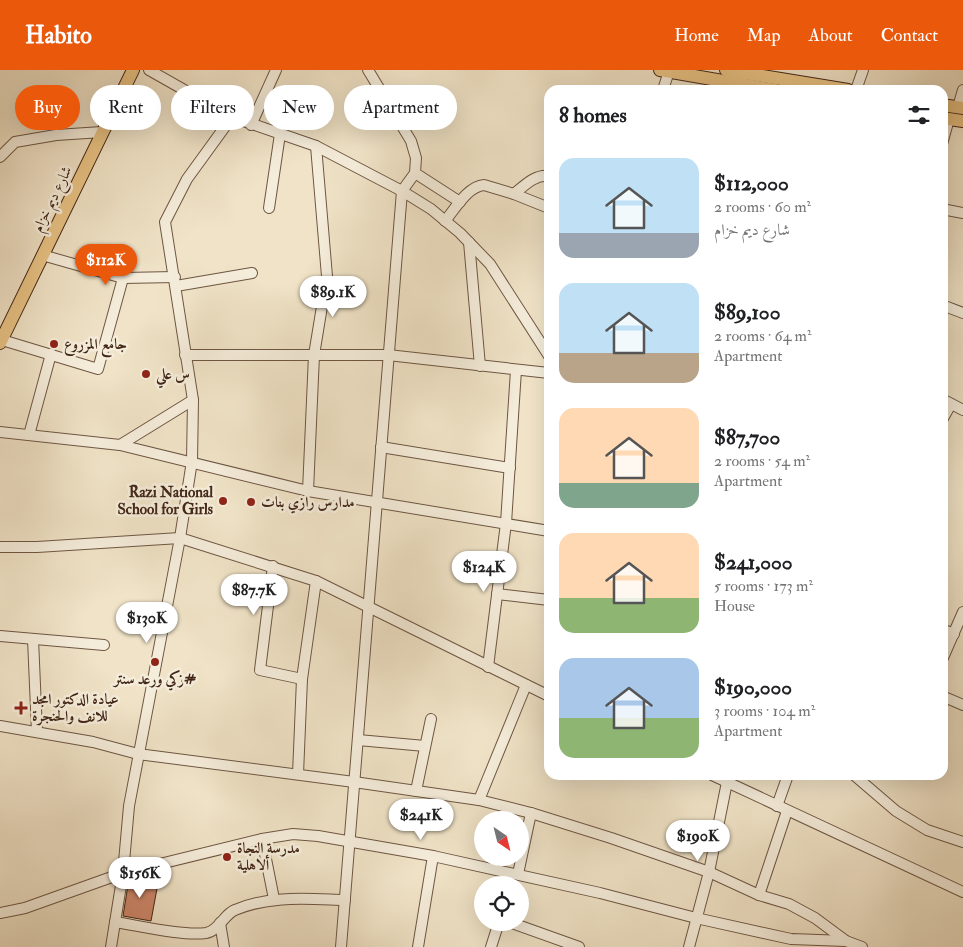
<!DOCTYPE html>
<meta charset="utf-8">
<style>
body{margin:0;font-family:"IM FELL Double Pica",Amiri,serif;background:#f6f6f6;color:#202124;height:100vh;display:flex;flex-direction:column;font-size:19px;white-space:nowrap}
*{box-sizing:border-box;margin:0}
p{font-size:16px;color:#757577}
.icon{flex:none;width:28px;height:28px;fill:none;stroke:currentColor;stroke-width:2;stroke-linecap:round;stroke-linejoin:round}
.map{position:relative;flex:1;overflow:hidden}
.drawer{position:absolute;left:544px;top:15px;width:404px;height:695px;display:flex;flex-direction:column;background:#fff;border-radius:15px;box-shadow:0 5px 20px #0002}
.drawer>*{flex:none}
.banner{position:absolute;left:15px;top:15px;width:454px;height:45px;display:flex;gap:10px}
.needle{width:32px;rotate:145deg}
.controls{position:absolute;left:474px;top:741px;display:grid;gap:10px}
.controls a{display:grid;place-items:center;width:55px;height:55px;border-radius:50%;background:#fff;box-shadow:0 5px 20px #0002;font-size:25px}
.price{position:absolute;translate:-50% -42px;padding:0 11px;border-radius:18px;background:#fff;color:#222;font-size:16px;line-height:32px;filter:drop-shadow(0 1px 2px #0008)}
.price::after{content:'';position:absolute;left:50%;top:30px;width:15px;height:11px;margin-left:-8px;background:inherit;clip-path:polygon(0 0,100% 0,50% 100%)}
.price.on{background:#ea580c;color:#fff}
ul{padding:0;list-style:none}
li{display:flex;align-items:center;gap:15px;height:125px;padding:0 15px}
li span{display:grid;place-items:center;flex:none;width:140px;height:100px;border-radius:15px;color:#555}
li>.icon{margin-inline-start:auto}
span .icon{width:60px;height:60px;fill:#fffc;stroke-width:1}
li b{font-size:21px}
h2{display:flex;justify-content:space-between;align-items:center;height:60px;padding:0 15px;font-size:21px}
.tag{padding:0 18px;border-radius:22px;background:#fff;box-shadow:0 5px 20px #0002;font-size:18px;line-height:45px}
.tag.on{background:#ea580c;color:#fff}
header{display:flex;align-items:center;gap:30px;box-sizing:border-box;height:70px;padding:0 25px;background:#ea580c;color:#fff}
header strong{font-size:24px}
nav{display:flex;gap:28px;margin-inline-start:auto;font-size:18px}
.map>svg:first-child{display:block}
.building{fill:#cb866a;stroke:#422717}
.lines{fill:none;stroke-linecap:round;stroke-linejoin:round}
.minor-casing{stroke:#6e5643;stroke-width:12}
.major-casing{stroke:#422717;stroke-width:14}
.minor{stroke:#f5eddb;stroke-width:10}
.major{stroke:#e8c284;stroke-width:12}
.poi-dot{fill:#8f2418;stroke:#f5eddb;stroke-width:2}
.labels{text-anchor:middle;stroke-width:5;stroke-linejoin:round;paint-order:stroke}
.street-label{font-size:15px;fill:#422717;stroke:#f5eddb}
.poi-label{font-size:15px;font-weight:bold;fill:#422717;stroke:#f5eddb;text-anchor:start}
</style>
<header>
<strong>Habito</strong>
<nav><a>Home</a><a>Map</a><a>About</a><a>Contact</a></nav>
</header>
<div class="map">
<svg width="963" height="877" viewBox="0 0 963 877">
<rect width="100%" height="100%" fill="#f0e3c7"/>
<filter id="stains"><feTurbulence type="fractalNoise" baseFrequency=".004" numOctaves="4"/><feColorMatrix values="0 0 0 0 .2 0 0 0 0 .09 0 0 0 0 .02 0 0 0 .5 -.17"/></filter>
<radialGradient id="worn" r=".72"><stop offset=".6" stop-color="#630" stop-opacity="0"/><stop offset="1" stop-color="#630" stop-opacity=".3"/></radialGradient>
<polygon class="building" points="133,808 158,813 151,851 123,846 129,809"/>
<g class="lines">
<defs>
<g id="minor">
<polyline points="149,0 232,47 316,76 402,121 431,139 460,163 490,194 549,286"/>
<polyline points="368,0 411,71 416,88 415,103 460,132"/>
<polyline points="663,20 669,1"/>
<polyline points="856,20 863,0"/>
<polyline points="958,37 963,20"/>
<polyline points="251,55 276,0"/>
<polyline points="942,74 949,49"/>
<polyline points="0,87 15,72 56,65 102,62"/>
<path d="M514,124C524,116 535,104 549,106"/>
<polyline points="269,138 280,64"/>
<polyline points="942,139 963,143"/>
<path d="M445,151C455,139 468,116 484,115L514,124L549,138"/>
<polyline points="469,172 480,296"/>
<polyline points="42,185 123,208 175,207"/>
<polyline points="176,216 252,203"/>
<polyline points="942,235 963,243"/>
<polyline points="2,270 98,299 123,208"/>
<polyline points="185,285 388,285 549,303"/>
<polyline points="942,329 963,340"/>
<polyline points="942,350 951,334"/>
<polyline points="0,362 120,375 308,421 549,461"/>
<polyline points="29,365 51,284"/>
<polyline points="120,375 193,330"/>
<polyline points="381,377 510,398"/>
<polyline points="308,421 314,285 327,206 316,76"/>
<polyline points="0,477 37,477 180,468 316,511 549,626"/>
<polyline points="273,496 260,600 302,609"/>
<polyline points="497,524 549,530"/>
<polyline points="942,559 954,564"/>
<polyline points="0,566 104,575"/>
<polyline points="33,569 37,662"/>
<polyline points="942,590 963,542"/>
<polyline points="488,597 506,453 516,300"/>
<polyline points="942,626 963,635"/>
<polyline points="0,656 93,672 138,684 354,712 479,730 531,743 611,768 709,802 759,825 789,834 815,848 846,871 862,877"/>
<polyline points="358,670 425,676"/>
<polyline points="298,704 302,609 316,511"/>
<polyline points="712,705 963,822"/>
<polyline points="854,705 896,741 927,760 963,772"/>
<polyline points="416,721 431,649"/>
<polyline points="479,730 526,615"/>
<polyline points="777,736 788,705"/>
<polyline points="262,769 274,829"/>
<polyline points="518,804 531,743"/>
<polyline points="759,825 787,741"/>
<polyline points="0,843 25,838 123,803 262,769 293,764 318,766 433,786 600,823 696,848 791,869 846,871"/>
<path d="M115,852C140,856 183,866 206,863C219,861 224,844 235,840C270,825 308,829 345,830"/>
<polyline points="509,852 579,877"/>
<polyline points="220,853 224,877"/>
<polyline points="111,877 123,803 129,736 180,468 192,391 193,330 165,152 187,109 232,47"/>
<polyline points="341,877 402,121 415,103"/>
<polyline points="418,877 433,786"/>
<polyline points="491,877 499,852"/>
<polyline points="689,877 709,802 727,712"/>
</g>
<g id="major">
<polyline points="660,0 775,20"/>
<polyline points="726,0 848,20"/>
<polyline points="942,35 963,38"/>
<polyline points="942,48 963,51"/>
<polyline points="0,273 133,0"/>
</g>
</defs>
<use href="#minor" class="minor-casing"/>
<use href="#major" class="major-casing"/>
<use href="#minor" class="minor"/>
<use href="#major" class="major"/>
</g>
<g class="poi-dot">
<circle cx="54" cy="274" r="5"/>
<circle cx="146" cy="304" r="5"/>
<circle cx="223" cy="431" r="5"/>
<circle cx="251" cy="432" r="5"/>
<circle cx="155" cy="592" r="5"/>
<path d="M18.5 630.5h5v5h5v5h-5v5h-5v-5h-5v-5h5z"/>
<circle cx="227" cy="787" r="5"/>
</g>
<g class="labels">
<g class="street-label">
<text transform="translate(52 129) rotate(-64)" y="5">شارع ديم خزام</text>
</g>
<g class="poi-label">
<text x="64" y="279">جامع المزروع</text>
<text x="156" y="309">س علي</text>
<text x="213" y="427" text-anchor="end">Razi National<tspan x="213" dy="17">School for Girls</tspan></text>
<text x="261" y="437">مدارس رازي بنات</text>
<text x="155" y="614" text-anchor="middle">زكي ورعد سنتر#</text>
<text x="32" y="634">عيادة الدكتور امجد<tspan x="32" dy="17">للانف والحنجرة</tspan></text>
<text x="237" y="783">مدرسة النجاة<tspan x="237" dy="17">ألاهلية</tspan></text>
</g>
</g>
<rect width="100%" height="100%" filter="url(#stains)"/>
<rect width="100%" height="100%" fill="url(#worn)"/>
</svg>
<div class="controls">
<a><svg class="needle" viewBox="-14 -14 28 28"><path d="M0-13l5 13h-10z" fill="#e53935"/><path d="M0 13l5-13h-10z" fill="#757577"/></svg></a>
<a><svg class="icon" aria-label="locate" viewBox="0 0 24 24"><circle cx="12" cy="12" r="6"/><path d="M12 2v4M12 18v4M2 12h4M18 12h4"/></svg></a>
</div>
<b class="price on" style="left:106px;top:216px">$112K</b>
<b class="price" style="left:333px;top:248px">$89.1K</b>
<b class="price" style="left:484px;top:523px">$124K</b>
<b class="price" style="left:254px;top:546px">$87.7K</b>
<b class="price" style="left:147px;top:574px">$130K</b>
<b class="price" style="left:421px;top:771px">$241K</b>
<b class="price" style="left:698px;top:792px">$190K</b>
<b class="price" style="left:140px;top:829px">$156K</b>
<div class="banner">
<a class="tag on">Buy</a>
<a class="tag">Rent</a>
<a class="tag">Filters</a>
<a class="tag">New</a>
<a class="tag">Apartment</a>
</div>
<section class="drawer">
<h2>8 homes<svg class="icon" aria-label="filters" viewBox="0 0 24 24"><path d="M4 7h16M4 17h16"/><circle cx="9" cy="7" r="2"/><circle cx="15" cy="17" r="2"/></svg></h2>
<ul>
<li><span style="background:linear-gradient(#bfe0f5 75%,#9aa5b1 0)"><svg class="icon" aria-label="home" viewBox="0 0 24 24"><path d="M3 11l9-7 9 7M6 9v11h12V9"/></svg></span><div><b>$112,000</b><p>2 rooms · 60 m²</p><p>شارع ديم خزام</p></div></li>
<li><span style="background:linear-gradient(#bfe0f5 70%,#b9a48a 0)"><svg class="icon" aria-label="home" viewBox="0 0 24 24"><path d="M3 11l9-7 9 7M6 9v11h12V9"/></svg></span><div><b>$89,100</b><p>2 rooms · 64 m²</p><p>Apartment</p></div></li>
<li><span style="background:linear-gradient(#ffd9b3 75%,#7fa58c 0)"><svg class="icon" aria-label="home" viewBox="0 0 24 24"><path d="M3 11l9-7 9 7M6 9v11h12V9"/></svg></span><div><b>$87,700</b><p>2 rooms · 54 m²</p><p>Apartment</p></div></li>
<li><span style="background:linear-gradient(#ffd9b3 65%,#8fb573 0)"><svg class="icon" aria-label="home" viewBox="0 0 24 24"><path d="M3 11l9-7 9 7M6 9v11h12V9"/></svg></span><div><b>$241,000</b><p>5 rooms · 173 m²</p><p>House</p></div></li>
<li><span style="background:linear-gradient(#a9c7e8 60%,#8fb573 0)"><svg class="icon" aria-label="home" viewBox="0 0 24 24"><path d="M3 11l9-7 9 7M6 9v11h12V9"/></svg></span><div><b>$190,000</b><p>3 rooms · 104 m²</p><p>Apartment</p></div></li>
</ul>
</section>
</div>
